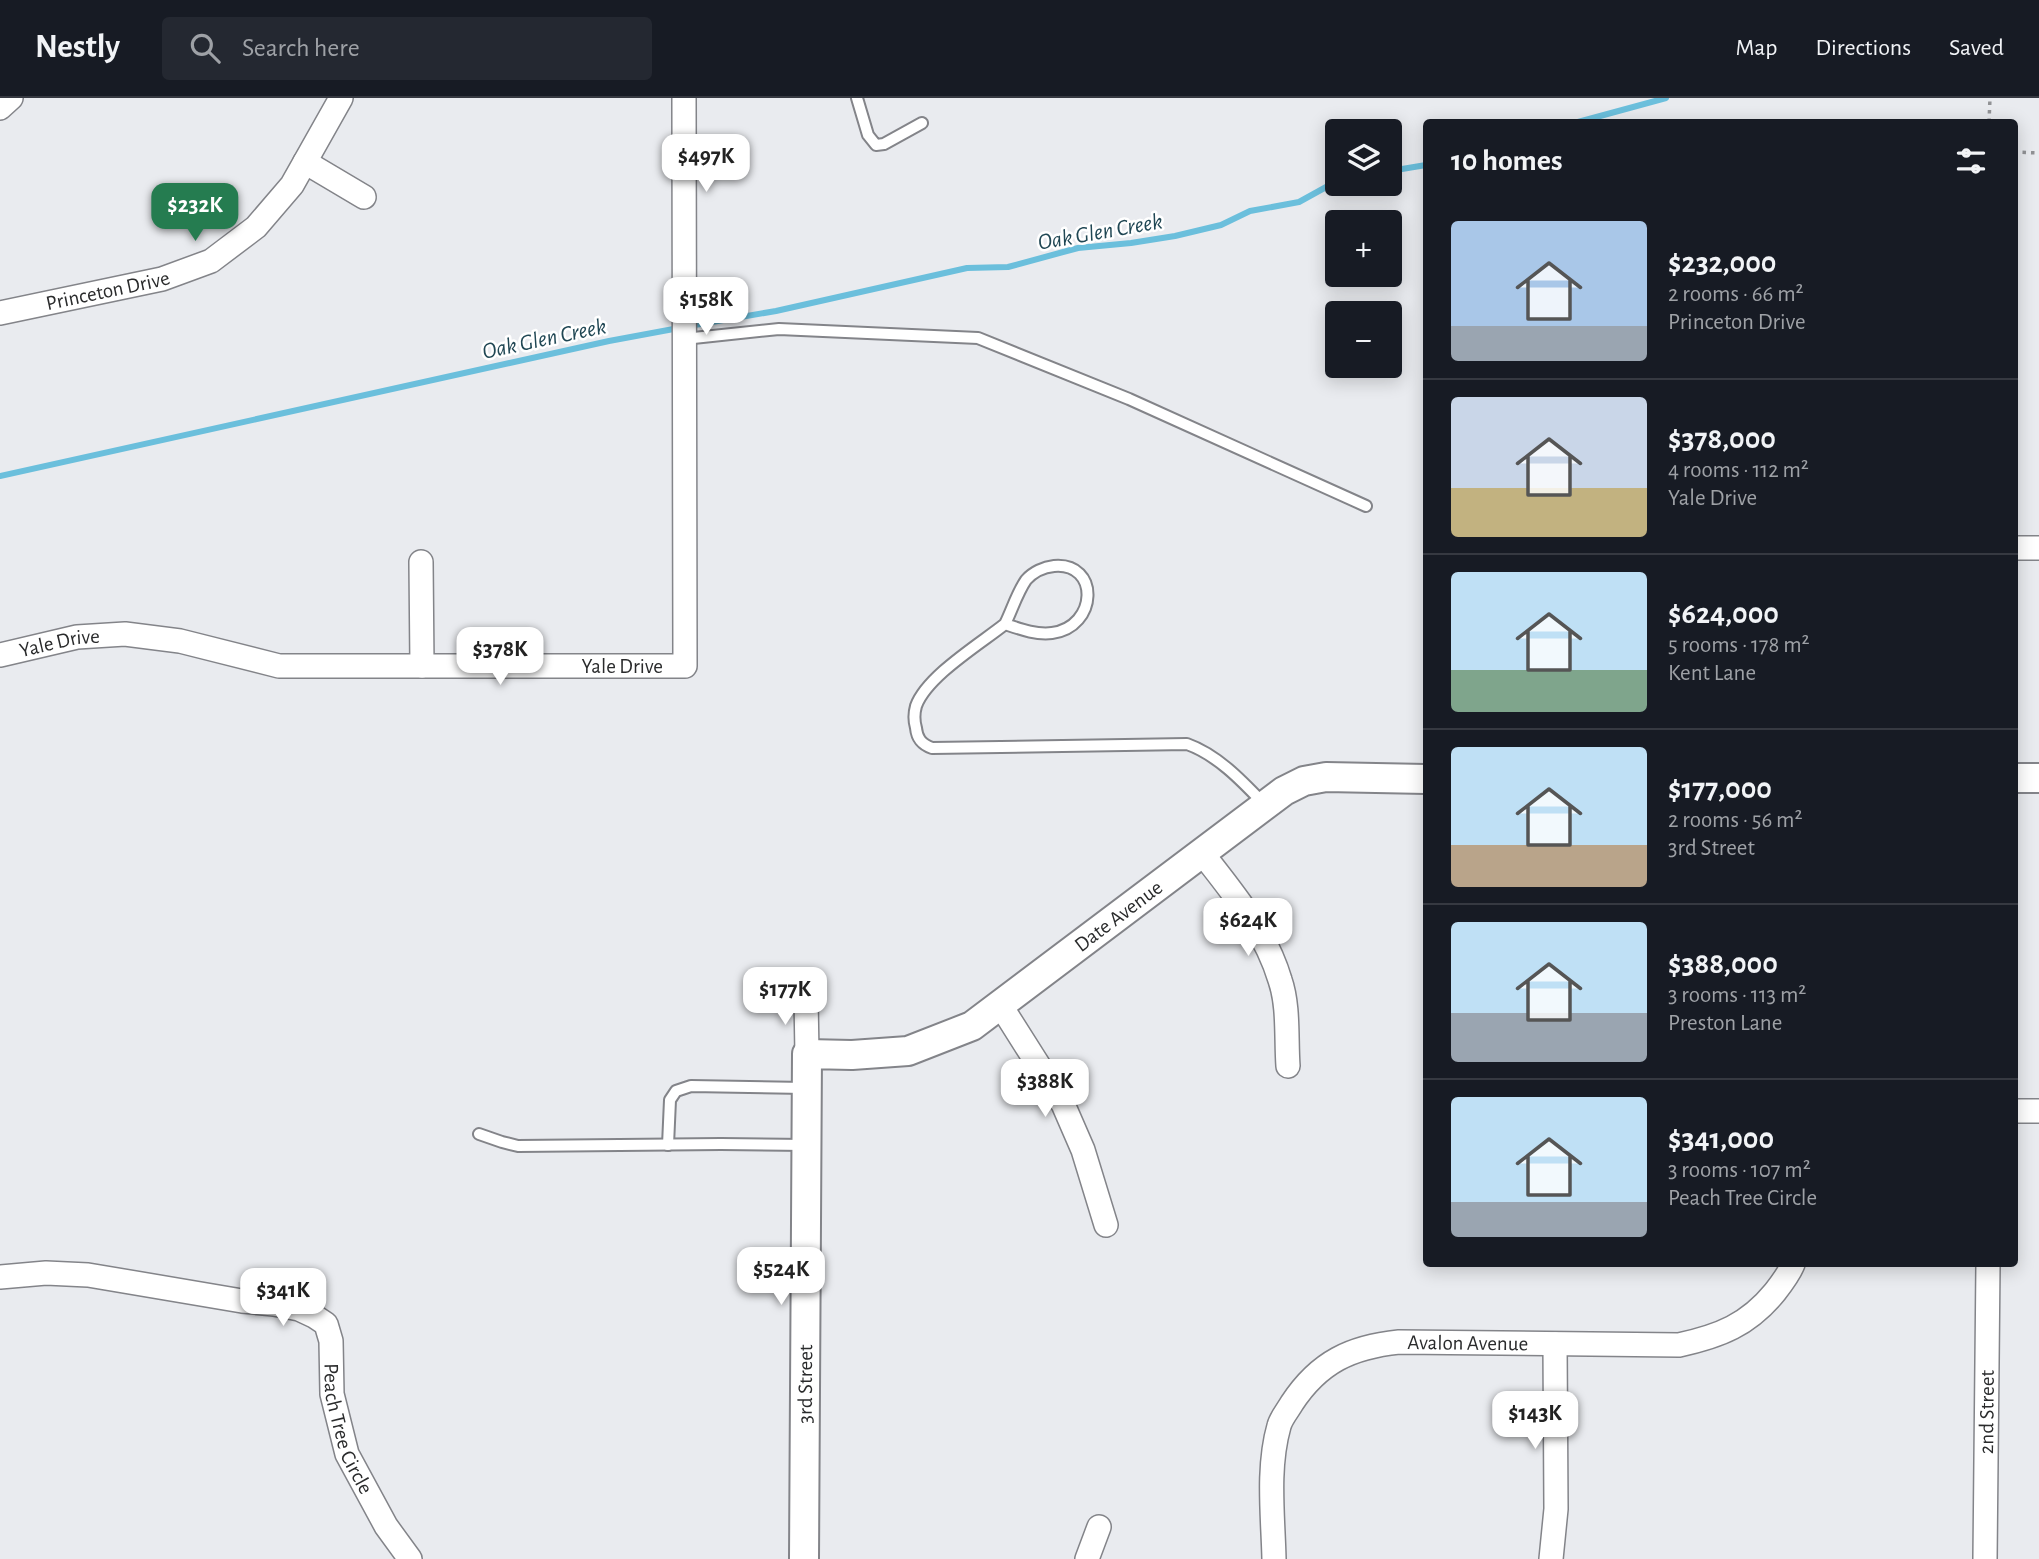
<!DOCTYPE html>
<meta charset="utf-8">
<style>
body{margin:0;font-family:"Alegreya Sans",sans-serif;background:#242831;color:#f1f3f6;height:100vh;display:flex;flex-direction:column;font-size:26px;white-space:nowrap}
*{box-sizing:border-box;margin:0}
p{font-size:23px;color:#9ea1a6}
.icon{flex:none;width:38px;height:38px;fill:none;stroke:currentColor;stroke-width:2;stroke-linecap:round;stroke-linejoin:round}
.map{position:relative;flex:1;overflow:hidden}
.drawer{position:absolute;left:1423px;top:21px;width:595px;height:1148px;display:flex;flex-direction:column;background:#171b24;border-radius:7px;box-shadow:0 4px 18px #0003}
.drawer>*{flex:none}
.buttons{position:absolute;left:1325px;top:21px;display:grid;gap:14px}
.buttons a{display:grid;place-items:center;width:77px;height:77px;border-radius:7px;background:#171b24;box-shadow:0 4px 18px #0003;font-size:35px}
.price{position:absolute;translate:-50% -60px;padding:0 16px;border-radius:14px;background:#fff;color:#222;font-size:23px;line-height:46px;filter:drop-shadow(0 2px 4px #0008)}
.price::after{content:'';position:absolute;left:50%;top:42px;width:21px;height:16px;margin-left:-10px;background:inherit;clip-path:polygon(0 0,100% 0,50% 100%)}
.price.selected{background:#257c50;color:#fff}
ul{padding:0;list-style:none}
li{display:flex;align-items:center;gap:21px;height:175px;padding:0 28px}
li+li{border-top:2px solid #363941}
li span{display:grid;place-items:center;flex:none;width:196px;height:140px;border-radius:7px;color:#555}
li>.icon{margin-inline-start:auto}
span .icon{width:84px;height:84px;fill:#fffc;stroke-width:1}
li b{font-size:30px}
h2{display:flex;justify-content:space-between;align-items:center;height:84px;padding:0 28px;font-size:30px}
header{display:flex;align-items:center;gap:42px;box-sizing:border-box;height:98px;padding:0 35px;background:#171b24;border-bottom:2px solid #363941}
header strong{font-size:33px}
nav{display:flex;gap:38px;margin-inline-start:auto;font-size:24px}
.search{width:490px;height:63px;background:#242831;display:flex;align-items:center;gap:18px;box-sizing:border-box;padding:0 24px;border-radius:7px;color:#9ea1a6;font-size:26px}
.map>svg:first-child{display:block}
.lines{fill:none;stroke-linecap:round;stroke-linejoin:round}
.stream{stroke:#6bbfdc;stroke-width:6}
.service-casing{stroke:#838489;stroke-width:14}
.minor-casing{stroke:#838489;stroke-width:26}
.tertiary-casing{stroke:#838489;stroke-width:32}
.path{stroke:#919295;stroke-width:3.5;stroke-dasharray:3.5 5;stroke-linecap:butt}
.service{stroke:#fff;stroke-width:10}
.minor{stroke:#fff;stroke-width:23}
.tertiary{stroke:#fff;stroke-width:28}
.labels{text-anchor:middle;stroke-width:5;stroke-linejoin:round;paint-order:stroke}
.street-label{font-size:21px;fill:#2a2b2c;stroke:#fff}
.water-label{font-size:23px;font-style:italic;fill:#204754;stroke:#fff}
</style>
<header>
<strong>Nestly</strong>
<div class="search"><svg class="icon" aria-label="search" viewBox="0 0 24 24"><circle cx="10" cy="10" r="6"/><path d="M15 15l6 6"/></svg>Search here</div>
<nav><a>Map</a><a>Directions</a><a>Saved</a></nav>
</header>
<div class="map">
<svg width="2039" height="1461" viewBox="0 0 2039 1461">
<rect width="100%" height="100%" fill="#e9ebef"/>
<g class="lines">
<g class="stream">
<polyline points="1578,24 1666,0"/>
<polyline points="1390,73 1426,67"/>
<polyline points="689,228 776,213 967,170 1008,169 1078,150 1131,145 1175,138 1221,127 1250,113 1299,104 1337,83"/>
<polyline points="0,378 609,243 679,230"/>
</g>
<defs>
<g id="service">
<polyline points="857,0 868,37 876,47 884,46 922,25"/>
<polyline points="684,241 779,231 978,240 1129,301 1366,408"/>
<path d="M1005,526C1012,512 1017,495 1026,482C1033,474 1044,469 1054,468C1100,464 1098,529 1052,535C1036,537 1020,531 1005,526C980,546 927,578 916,608C914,615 914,623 916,630C917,640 921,646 932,650L1187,646C1218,657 1243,684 1265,707"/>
<polyline points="479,1036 502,1044 518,1048 721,1046 806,1047"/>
<polyline points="668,1047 670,1002 676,993 691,988 805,990"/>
</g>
<g id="minor">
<polyline points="0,10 11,0"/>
<polyline points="305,64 364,99"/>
<path id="s1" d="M0,215L162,181L211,163L256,129L292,87L341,0"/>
<polyline points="2014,450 2039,450"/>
<polyline points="421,464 422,568"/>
<path id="s2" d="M0,557L77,539L125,536L180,543L279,568H685L684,0"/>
<path d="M1202,755C1233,795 1265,832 1280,882C1289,908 1286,940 1288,968"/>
<polyline points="806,900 807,956"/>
<polyline points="1001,908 1063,1006 1083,1052 1106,1127"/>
<polyline points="2014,1013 2039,1013"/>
<path id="s3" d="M0,1179L46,1175L88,1177L242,1203L274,1206L299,1211L314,1218L326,1226L331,1243L332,1296L347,1356L386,1428L410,1461"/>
<polyline points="1087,1461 1099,1429"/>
<path id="s4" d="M1274,1461C1273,1418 1267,1370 1279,1328C1281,1320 1288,1312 1292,1305C1319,1264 1351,1249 1399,1244L1679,1247C1720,1238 1748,1227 1775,1194C1782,1185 1789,1176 1793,1166"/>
<polyline points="1551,1461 1556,1411 1555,1246"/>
<path id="s5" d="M1985,1461L1988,1166"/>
</g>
<g id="tertiary">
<polyline points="2014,680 2039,680"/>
<path id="s6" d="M804,1461L807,956L852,957L908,953L972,928L1284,693L1304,683L1326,679L1426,681"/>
</g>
</defs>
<use href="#service" class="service-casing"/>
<use href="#minor" class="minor-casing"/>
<use href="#tertiary" class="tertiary-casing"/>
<g class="path">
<polyline points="1989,24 1990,0"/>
<polyline points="2014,54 2039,55"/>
</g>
<use href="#service" class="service"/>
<use href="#minor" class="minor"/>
<use href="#tertiary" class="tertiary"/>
</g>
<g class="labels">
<g class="street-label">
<text dy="7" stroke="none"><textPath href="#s1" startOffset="110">Princeton Drive</textPath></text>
<text dy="7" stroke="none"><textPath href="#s2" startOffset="61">Yale Drive</textPath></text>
<text dy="7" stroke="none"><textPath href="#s2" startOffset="628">Yale Drive</textPath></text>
<text dy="7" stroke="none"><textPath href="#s6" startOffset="858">Date Avenue</textPath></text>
<text dy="7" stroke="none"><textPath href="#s4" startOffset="357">Avalon Avenue</textPath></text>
<text dy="7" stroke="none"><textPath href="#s6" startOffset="175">3rd Street</textPath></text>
<text dy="7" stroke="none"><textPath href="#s5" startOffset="147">2nd Street</textPath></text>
<text dy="7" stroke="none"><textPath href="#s3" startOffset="441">Peach Tree Circle</textPath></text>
</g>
<g class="water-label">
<text transform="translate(1100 133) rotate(-10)" y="8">Oak Glen Creek</text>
<text transform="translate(544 240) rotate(-12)" y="8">Oak Glen Creek</text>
</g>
</g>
</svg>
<div class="buttons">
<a><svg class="icon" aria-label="layers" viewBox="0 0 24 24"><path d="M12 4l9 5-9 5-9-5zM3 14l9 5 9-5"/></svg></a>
<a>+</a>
<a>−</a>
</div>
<b class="price" style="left:706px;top:96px">$497K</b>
<b class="price selected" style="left:195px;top:145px">$232K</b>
<b class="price" style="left:706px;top:239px">$158K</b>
<b class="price" style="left:500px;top:589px">$378K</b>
<b class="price" style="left:1248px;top:860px">$624K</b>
<b class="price" style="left:785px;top:929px">$177K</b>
<b class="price" style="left:1045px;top:1021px">$388K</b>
<b class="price" style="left:781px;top:1209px">$524K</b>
<b class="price" style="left:283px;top:1230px">$341K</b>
<b class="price" style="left:1535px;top:1353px">$143K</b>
<section class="drawer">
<h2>10 homes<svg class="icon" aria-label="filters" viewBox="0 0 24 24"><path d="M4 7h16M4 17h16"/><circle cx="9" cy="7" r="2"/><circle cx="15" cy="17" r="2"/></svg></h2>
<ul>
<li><span style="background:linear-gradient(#a9c7e8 75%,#9aa5b1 0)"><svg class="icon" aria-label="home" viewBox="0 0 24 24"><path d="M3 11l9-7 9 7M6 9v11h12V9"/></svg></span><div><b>$232,000</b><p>2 rooms · 66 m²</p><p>Princeton Drive</p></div></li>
<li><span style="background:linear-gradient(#c9d6e8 65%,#c2b280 0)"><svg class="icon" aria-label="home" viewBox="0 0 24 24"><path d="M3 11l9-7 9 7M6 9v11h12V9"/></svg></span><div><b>$378,000</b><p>4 rooms · 112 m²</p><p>Yale Drive</p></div></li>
<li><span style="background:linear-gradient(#bfe0f5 70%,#7fa58c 0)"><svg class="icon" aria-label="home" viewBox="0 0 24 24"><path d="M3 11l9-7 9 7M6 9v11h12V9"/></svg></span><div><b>$624,000</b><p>5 rooms · 178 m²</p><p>Kent Lane</p></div></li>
<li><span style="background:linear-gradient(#bfe0f5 70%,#b9a48a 0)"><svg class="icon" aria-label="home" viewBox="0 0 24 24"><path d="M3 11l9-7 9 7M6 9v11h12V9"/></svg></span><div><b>$177,000</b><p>2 rooms · 56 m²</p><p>3rd Street</p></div></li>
<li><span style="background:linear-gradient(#bfe0f5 65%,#9aa5b1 0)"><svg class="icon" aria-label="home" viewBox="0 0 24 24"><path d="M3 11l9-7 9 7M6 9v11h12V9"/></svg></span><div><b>$388,000</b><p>3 rooms · 113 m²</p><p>Preston Lane</p></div></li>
<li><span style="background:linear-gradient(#bfe0f5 75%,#9aa5b1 0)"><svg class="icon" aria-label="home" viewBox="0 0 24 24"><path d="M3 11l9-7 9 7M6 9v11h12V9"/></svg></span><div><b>$341,000</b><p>3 rooms · 107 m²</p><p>Peach Tree Circle</p></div></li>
</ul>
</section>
</div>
